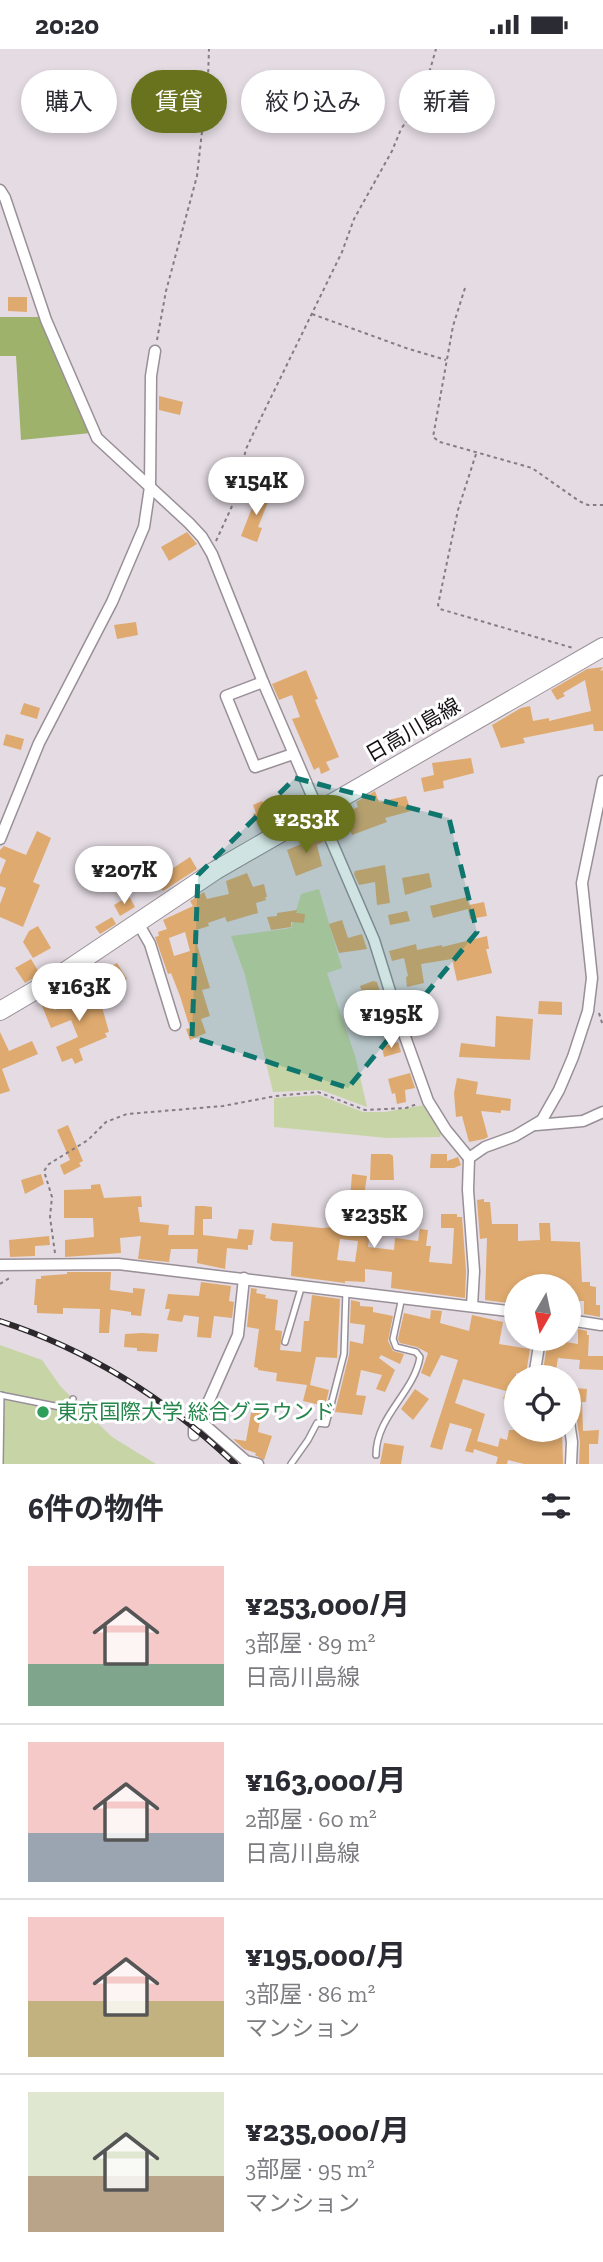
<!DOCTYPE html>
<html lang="ja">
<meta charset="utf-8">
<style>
body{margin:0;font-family:"Zilla Slab","Noto Sans JP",serif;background:#f7f7f7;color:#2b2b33;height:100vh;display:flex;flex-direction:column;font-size:26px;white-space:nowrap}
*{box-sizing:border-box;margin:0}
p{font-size:23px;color:#7c7c81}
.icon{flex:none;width:38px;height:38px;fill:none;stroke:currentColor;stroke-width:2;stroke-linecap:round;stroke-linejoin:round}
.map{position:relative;height:1415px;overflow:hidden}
.side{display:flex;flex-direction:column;background:#fff;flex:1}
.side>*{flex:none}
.guide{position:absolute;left:21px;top:21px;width:562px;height:63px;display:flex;gap:14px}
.needle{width:46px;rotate:189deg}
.tools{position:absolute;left:504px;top:1225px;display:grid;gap:14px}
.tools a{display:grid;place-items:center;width:77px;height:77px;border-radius:50%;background:#fff;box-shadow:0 4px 10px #0003;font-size:35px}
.price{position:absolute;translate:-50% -60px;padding:0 16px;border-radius:24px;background:#fff;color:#222;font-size:23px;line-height:46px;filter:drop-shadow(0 2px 4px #0008)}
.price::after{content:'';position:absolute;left:50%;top:42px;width:21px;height:16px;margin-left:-10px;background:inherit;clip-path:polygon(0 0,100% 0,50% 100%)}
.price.active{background:#69731d;color:#fff}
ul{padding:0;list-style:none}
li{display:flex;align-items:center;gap:21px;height:175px;padding:0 28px}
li+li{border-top:2px solid #e1e1e2}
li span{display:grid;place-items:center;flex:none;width:196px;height:140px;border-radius:0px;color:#555}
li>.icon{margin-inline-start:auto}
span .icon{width:84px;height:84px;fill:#fffc;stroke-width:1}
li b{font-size:30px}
h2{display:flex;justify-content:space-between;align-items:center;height:84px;padding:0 28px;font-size:30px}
.pill{padding:0 24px;border-radius:32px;background:#fff;box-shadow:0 4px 10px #0003;font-size:24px;line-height:63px}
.pill.active{background:#69731d;color:#fff}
.status{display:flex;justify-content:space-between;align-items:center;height:49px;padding:0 35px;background:#fff;direction:ltr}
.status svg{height:19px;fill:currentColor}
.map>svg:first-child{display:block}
.green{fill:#c7d5a6}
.forest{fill:#9eb26b}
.building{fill:#dfaa6f;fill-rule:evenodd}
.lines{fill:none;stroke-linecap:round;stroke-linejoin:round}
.lane-casing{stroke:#988f97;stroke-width:8}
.street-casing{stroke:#988f97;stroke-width:13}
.primary-casing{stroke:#988f97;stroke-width:20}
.path{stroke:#847d83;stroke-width:2;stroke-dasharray:3.5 3.5;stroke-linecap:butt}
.lane{stroke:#fff;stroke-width:5}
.street{stroke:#fff;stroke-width:10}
.primary{stroke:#fff;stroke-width:18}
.rail-casing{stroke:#2c282b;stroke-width:6}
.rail{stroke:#fff;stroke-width:3.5;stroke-dasharray:10;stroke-linecap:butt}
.marked{fill:#0f766e;fill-opacity:0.2;stroke:#0f766e;stroke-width:5;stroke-dasharray:14 9;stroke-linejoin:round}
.leisure-dot{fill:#2e9e5b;stroke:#fff;stroke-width:2.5}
.labels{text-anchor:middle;stroke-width:6;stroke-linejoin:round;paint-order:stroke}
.street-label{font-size:21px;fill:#151114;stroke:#fff}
.leisure-label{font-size:21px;fill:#27864d;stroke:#fff;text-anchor:start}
</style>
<div class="status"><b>20:20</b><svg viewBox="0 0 49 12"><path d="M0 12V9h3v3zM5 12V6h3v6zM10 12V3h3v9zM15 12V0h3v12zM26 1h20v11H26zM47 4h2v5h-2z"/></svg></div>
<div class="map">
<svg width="603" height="1415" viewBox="0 0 603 1415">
<rect width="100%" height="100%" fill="#e4dbe3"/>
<g class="green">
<polygon points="319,840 342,919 327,924 356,1010 367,1058 321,1041 273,1043 245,926 231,887 291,879 301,845"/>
<polygon points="319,1046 363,1063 385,1063 425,1056 442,1081 440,1088 387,1089 274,1078 274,1049"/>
<polygon points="0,1296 42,1311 61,1338 112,1388 156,1415 0,1415"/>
</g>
<polygon class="forest" points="0,268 39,268 91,384 21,391 16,307 0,307"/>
<g class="building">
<polygon points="8,248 27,248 27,263 8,262"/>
<polygon points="159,347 183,353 180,366 159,361"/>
<polygon points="259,441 271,446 258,478 262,479 257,493 241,487"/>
<polygon points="187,483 197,495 169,512 161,498"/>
<polygon points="136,573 138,586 117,590 114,576"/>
<polygon points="603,618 600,622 603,621 603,682 594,682 593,675 523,689 525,694 501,699 492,676 521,659 530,657 533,672 549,669 549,672 591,662 585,631 563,644 565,647 557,651 551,641 587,620"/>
<polygon points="306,621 318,650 315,651 339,708 326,713 330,721 321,725 319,718 314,721 292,670 300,668 292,646 279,651 272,635"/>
<polygon points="24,654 40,659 37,670 20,665"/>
<polygon points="6,685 24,690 21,701 3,696"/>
<polygon points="471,709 474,724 443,732 444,739 424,743 421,729 434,726 432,714"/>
<polygon points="375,742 379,753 406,747 411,762 385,769 387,773 352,786 349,779 337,784 330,770 358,758 356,753"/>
<polygon points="262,752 273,771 258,777 253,765 256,764 253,756"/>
<polygon points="37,782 51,789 33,833 40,836 23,878 0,868 0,855 6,839 0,837 0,826 6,811 0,808 0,801 4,797 26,806"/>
<polygon points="319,783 323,793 317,796 322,817 296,827 287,801 306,793 304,790"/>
<polygon points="190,808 197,820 163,842 155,831"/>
<polygon points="385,816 390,854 377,856 375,833 359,836 354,825 355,822"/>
<path d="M247,824L253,838L264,835L267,848H265L266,851L256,854L258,864L227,873L225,868L208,874L209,877L193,882L210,939L202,941L210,967L201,970L206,984L190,991L186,980L190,979L180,947L171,924L168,925L155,888L159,887L158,883L167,880L163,871L193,857L190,852L204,843L207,850L229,845L226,832ZM185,883L190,902L174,907L169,889Z"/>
<polygon points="429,824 432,838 405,846 402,829"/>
<polygon points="129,847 135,858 120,867 114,856"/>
<polygon points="467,848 469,856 484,853 487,867 470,870 468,860 433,869 430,857"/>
<polygon points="297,861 296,864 305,865 304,874 291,873 291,878 271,881 267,868 277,867 277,864"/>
<polygon points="407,862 410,872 390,876 388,866"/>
<polygon points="112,868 116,875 100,885 95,878"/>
<polygon points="342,871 348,889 362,885 367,900 339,904 329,875"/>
<polygon points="38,877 51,899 33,909 23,893 29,882"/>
<polygon points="487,887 489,900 486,900 492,924 457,932 452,910 421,915 424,934 407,938 406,928 408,927 404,909 392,912 389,902 416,895 417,901 442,896 442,898"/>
<polygon points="31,910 40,925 25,934 15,919"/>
<polygon points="117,914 127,930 99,942 91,928"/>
<polygon points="373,932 377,933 380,943 364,949 360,937"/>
<polygon points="97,940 109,983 105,984 107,988 79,1000 83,1011 75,1015 72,1009 62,1013 56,998 78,988 71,971 51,979 40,952 48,948 55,961 71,954 72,947"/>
<polygon points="539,952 562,953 562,966 538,965"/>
<polygon points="496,967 533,970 530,1011 459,1008 461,994 495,998"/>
<polygon points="0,983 9,1002 32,992 38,1005 2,1020 10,1042 0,1045"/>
<polygon points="398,993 401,1003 384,1008 382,998"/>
<polygon points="410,1024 415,1039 405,1041 406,1053 397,1055 395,1044 392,1045 388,1030"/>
<polygon points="457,1029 478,1033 476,1045 511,1050 510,1062 501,1061 501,1064 481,1062 488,1088 484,1090 469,1093 462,1067 456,1068 454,1044"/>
<polygon points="68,1076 83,1112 79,1114 81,1117 64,1126 60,1116 70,1111 57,1081"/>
<polygon points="371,1105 390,1105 393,1107 394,1131 370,1131"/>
<polygon points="431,1105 447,1105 447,1112 458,1108 461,1116 454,1119 430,1119"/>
<polygon points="41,1125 44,1135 25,1145 21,1131"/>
<path d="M352,1125L367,1127L364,1147L392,1151V1168L372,1167L368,1198L394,1201L395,1189L418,1192L420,1180L428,1181L426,1197H431L429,1213L452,1215L454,1179H441V1165H457V1168H462L466,1222L465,1249L391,1239L392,1223L365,1220V1233L345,1232V1234L291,1227L293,1193L273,1192L270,1190L272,1174L322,1179L348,1177ZM340,1190L358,1192L355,1213L337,1211Z"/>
<polygon points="100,1135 104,1149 141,1147 142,1158 138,1158 140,1173 169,1176 168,1186 194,1186 195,1157 204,1157 212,1158 212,1170 203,1170 203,1186 237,1190 239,1180 254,1181 252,1196 248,1196 248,1201 227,1199 225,1220 197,1214 198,1200 171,1200 169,1213 138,1210 141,1187 120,1189 121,1204 65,1208 65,1191 94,1188 93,1169 64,1169 64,1141 91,1140 91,1136"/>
<polygon points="484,1150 484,1153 490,1153 492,1175 518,1175 518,1192 540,1191 539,1174 550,1174 551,1192 580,1193 582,1233 590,1233 590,1237 596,1238 596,1256 600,1256 600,1268 584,1265 584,1252 577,1252 577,1245 569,1245 569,1237 565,1237 565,1234 530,1232 529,1237 516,1237 516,1255 485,1251 487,1189 480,1190 477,1151"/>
<polygon points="49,1187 50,1196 35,1197 35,1207 10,1208 9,1191"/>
<polygon points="67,1223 111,1223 110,1241 133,1244 133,1239 145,1240 141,1267 131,1266 131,1263 111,1260 109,1284 99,1284 100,1260 63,1259 63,1265 37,1264 37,1256 34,1256 36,1230 41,1230 41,1227 67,1225"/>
<polygon points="201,1233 231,1237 229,1252 234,1253 232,1269 214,1267 211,1289 197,1288 199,1268 184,1266 182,1273 167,1271 170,1260 165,1260 168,1245 199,1247"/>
<polygon points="251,1239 257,1240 256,1244 266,1246 265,1249 278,1251 275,1281 282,1282 280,1301 301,1303 304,1272 309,1272 312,1246 340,1250 337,1309 316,1308 310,1336 329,1341 325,1357 303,1352 307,1336 276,1332 277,1324 258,1321 258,1319 254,1318 259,1280 247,1278"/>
<polygon points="351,1251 360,1253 360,1257 373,1258 373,1263 393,1267 388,1292 393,1302 404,1305 400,1315 381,1306 379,1309 395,1321 385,1343 376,1340 382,1326 361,1321 356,1346 366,1347 362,1366 335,1363 349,1306 350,1292 363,1295 365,1276 350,1274"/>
<polygon points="431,1261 442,1262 440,1274 469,1282 472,1266 503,1273 499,1295 530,1300 526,1325 516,1324 516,1339 512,1352 503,1350 506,1342 463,1330 455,1354 485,1365 477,1392 498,1398 500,1389 507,1391 509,1381 562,1381 563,1415 524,1415 508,1411 507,1415 496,1415 498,1408 474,1400 473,1404 465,1402 472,1380 450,1374 442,1401 430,1398 458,1311 441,1306 430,1328 421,1324 428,1304 417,1298 400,1294 398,1290 404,1264 430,1270"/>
<polygon points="578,1280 587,1282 587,1286 589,1286 588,1307 603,1307 603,1321 579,1320 580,1311 558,1309 555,1328 542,1328 548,1290 578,1295"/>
<polygon points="142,1284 159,1285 157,1303 137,1302 137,1299 124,1298 125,1285"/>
<polygon points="574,1339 587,1340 586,1353 582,1353 583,1382 599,1381 598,1395 589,1395 589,1415 579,1415 580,1393 577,1372 575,1368 569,1365 569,1349 573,1351"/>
<polygon points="415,1340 429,1350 413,1371 401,1360"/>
<polygon points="252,1358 262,1360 258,1383 272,1387 264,1411 255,1406 256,1404 244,1400 233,1390 246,1392"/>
<polygon points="384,1394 404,1397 401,1415 380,1415"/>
</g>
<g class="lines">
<defs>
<g id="lane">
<polyline points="285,1293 302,1236"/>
<polyline points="0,1346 70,1360 73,1350"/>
<path d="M376,1406C376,1367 414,1344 420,1308L416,1303L396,1298L393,1290L402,1248"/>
<polyline points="0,1415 1,1346"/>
<polyline points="291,1415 308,1391 317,1374 326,1375 344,1305 346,1241"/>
</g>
<g id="street">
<polyline points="0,141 5,149 46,271 97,389 189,474 202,488 212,505 263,633 374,891 398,968 428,1052 446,1081 469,1109 468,1141 474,1222 472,1257"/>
<polyline points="263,633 226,647 255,718 293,705"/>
<polyline points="0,790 39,694 112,553 144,478 150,438 151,327 155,302"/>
<polyline points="138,874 150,895 175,976"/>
<polyline points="536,1076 583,1072 603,1063"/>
<polyline points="469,1109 485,1098 515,1087 542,1071 559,1041 573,1008 588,962 592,929 582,834 603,732"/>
<polyline points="0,1216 118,1215 516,1263"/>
<polyline points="244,1229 238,1286 200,1372 246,1412 258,1415"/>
<polyline points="569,1271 601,1276"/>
<polyline points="534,1328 540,1290"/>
<polyline points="569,1373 572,1393 571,1415"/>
<polyline points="194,1386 194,1380 200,1372"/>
</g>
<polyline id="primary" points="0,962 51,932 216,821 603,598"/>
</defs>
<use href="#lane" class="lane-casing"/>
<use href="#street" class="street-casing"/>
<use href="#primary" class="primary-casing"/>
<g class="path">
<polyline points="465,239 453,277 433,388 440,393 532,419 579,452 588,456 603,456"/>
<polyline points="312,265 406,299 446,311"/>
<polyline points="157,291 166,242 197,127 208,29 209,0"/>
<polyline points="476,405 458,461 438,556 440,560 573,599"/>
<polyline points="216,492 233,455 246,400 254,383 342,203 354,170 392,102 401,80 421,52 436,0"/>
<polyline points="599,964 603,977"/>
<polyline points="55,1204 50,1168 52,1148 44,1122 49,1115 88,1091 106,1073 127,1065 223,1057 276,1047 318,1043 365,1061 406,1059 417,1055"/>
<polyline points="0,1235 11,1228"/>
</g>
<use href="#lane" class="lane"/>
<use href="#street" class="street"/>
<use href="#primary" class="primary"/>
<defs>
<path id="rail" d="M0,1272C89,1301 167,1350 235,1415"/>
</defs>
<use href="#rail" class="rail-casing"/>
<use href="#rail" class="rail"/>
</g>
<path class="marked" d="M295,729L449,769L477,883L348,1039L192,988L198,826Z"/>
<circle class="leisure-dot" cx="43" cy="1363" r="7"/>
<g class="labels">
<g class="street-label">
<text transform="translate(413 681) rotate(-30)" y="7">日高川島線</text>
</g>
<g class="leisure-label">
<text x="57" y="1370">東京国際大学 総合グラウンド</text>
</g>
</g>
</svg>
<div class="tools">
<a><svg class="needle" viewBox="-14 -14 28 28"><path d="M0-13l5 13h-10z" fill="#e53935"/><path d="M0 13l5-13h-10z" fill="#7c7c81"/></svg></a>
<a><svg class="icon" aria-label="locate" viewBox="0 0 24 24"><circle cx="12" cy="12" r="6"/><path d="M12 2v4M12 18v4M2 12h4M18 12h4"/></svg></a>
</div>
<b class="price" style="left:256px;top:468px">¥154K</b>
<b class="price active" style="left:306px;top:806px">¥253K</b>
<b class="price" style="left:124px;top:857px">¥207K</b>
<b class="price" style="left:79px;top:974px">¥163K</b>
<b class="price" style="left:391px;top:1001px">¥195K</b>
<b class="price" style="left:374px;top:1201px">¥235K</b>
<div class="guide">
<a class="pill">購入</a>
<a class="pill active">賃貸</a>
<a class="pill">絞り込み</a>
<a class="pill">新着</a>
</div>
</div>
<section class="side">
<h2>6件の物件<svg class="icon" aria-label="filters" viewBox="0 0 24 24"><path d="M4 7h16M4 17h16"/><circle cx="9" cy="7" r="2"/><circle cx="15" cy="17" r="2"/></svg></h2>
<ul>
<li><span style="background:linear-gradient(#f6c9c9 70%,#7fa58c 0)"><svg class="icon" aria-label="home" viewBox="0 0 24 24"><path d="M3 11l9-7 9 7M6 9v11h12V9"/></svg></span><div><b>¥253,000/月</b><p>3部屋 · 89 m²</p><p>日高川島線</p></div></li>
<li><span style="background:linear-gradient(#f6c9c9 65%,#9aa5b1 0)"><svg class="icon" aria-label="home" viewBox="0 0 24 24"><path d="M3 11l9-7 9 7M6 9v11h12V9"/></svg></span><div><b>¥163,000/月</b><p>2部屋 · 60 m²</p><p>日高川島線</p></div></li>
<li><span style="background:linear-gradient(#f6c9c9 60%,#c2b280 0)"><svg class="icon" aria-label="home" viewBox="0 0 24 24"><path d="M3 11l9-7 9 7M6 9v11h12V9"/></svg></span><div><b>¥195,000/月</b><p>3部屋 · 86 m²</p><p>マンション</p></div></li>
<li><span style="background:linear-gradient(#dfe7d0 60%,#b9a48a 0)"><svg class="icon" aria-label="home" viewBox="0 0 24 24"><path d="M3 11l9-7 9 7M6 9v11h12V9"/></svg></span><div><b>¥235,000/月</b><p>3部屋 · 95 m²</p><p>マンション</p></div></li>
</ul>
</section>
